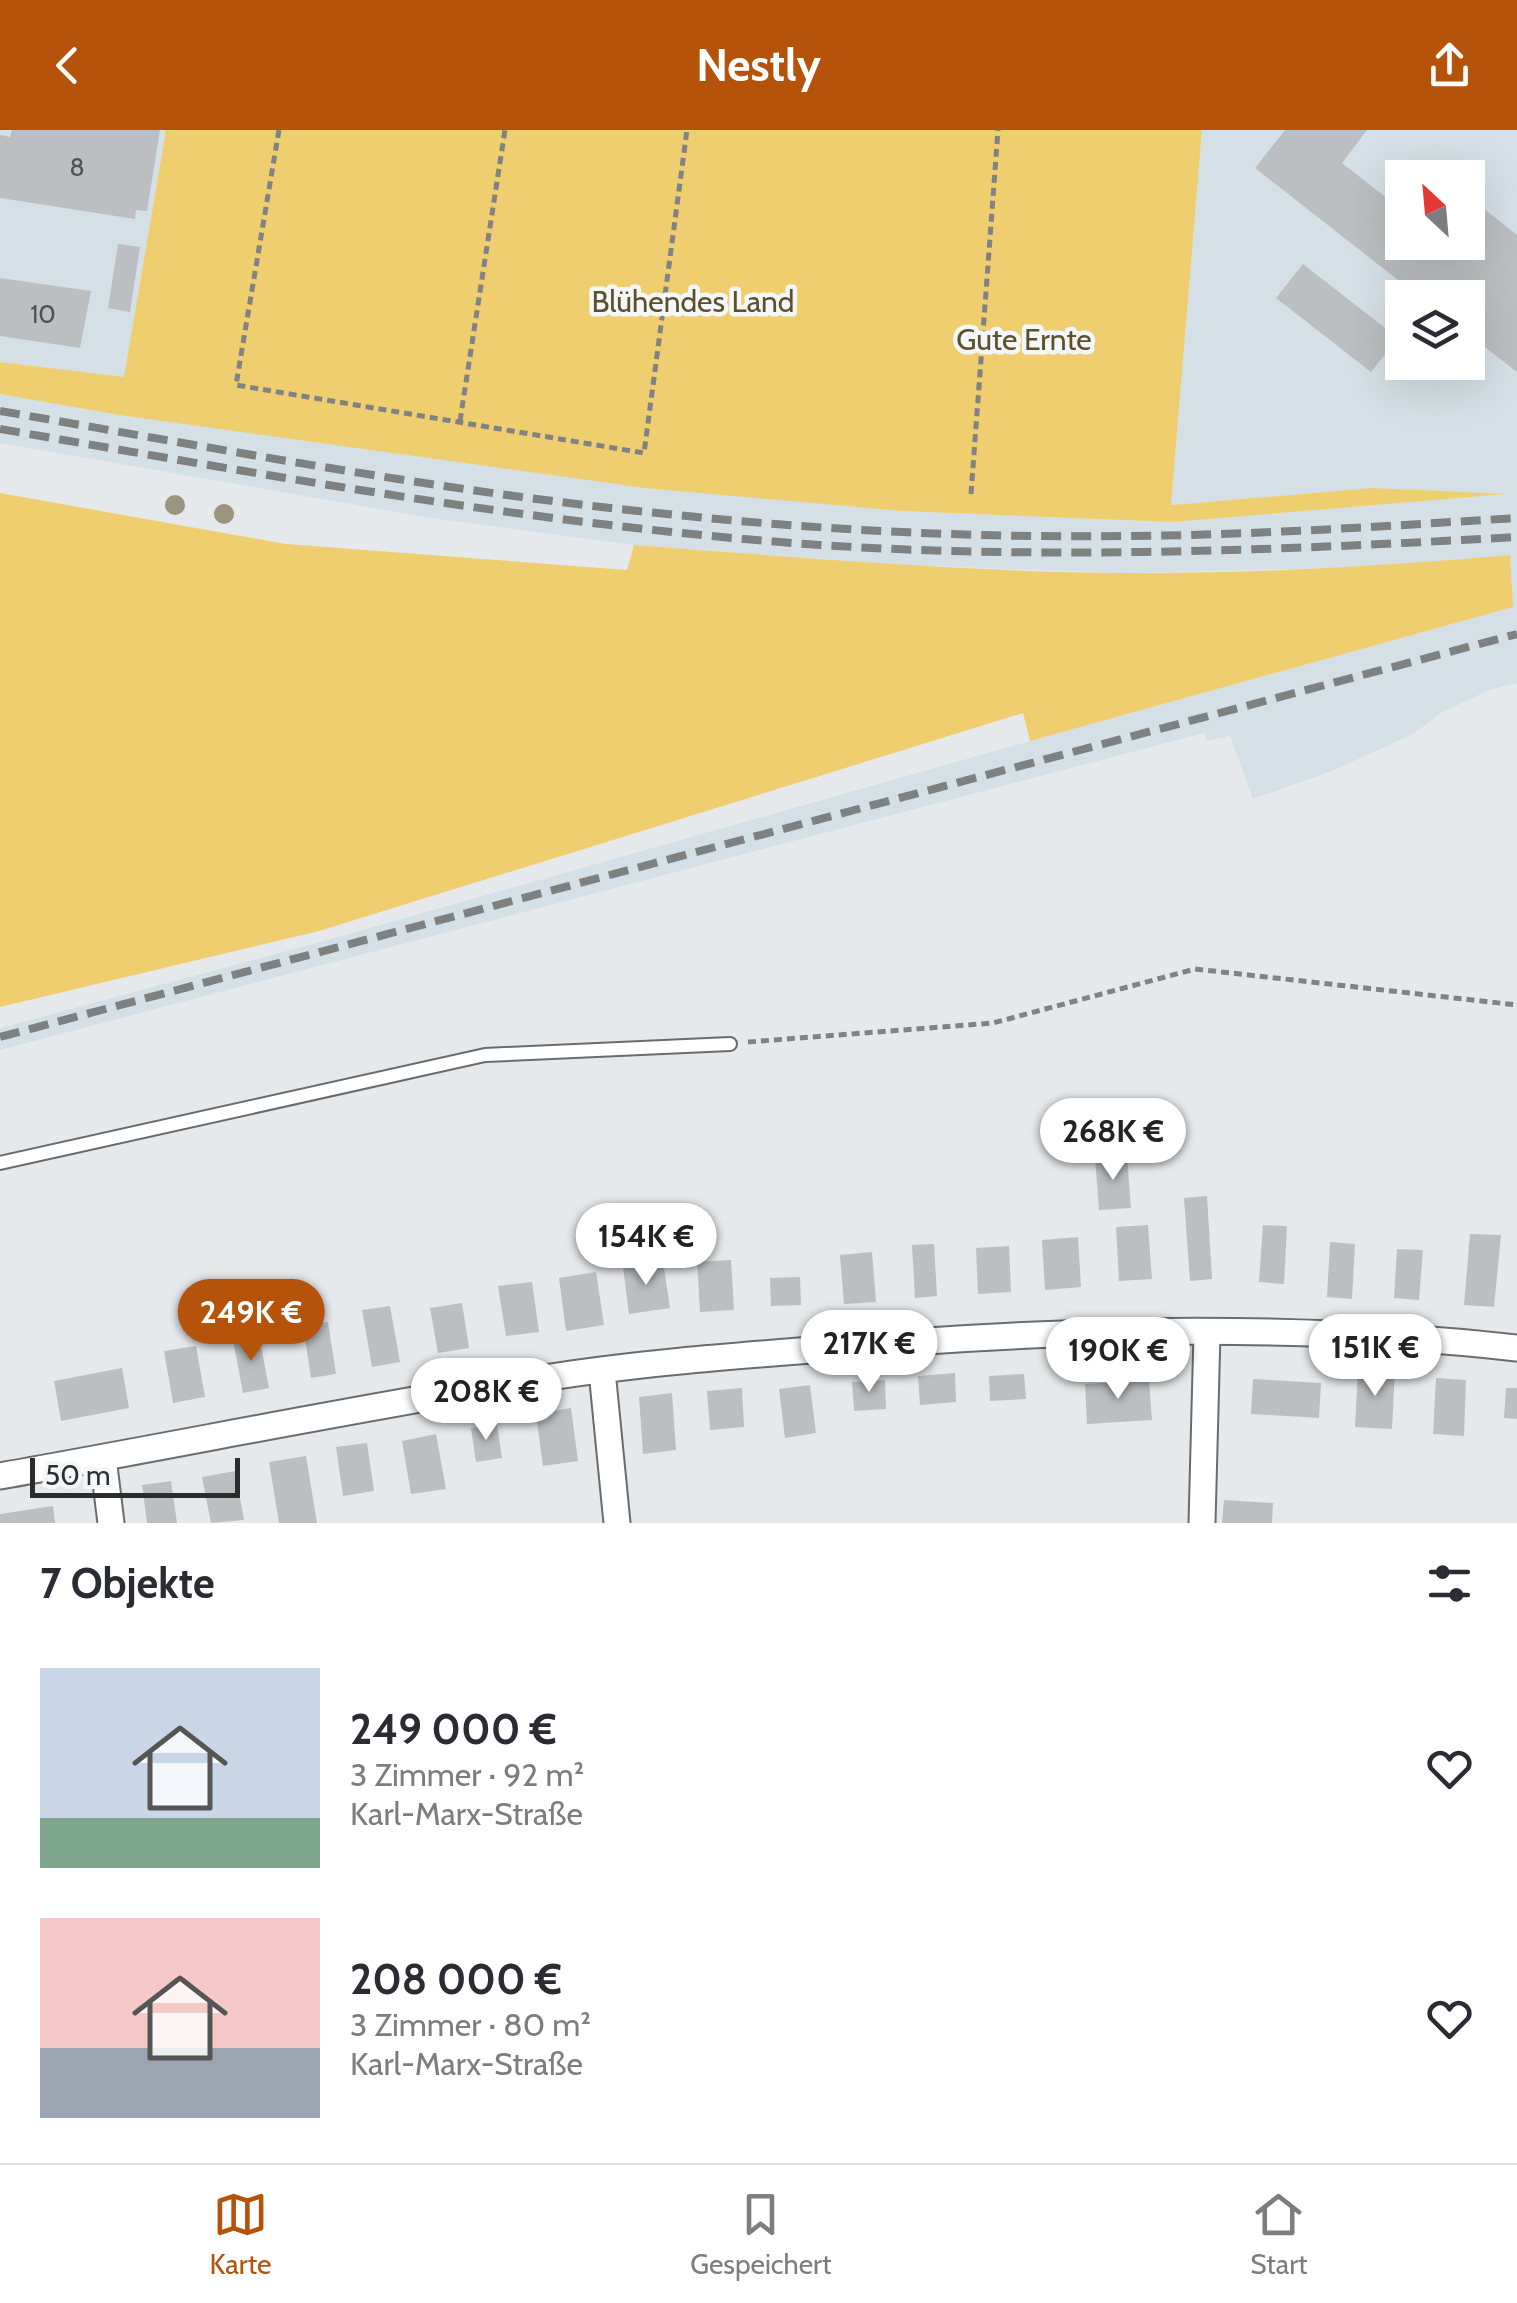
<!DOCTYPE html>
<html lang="de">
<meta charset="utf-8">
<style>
body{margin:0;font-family:Cabin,sans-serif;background:#f2f2f3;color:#2b2b33;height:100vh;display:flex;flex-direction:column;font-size:38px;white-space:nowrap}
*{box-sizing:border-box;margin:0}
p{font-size:32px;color:#7c7c81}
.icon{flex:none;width:55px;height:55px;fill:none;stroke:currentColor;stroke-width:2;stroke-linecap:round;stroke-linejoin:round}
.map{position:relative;height:1393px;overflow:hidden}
.side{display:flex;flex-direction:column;background:#fff;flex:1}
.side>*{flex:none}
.needle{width:65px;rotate:334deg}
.buttons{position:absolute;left:1385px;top:30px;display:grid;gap:20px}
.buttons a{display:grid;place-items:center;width:100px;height:100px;border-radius:0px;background:#fff;box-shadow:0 10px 40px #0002;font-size:50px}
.scale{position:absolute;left:30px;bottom:25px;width:210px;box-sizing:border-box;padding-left:10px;border:5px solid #2b2d2d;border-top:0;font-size:28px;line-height:35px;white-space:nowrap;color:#2b2d2d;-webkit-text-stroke:8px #f3f7f9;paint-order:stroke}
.price{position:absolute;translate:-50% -85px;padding:0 22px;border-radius:35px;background:#fff;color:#222;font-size:32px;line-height:65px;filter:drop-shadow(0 2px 5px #0008)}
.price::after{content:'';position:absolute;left:50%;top:60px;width:30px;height:22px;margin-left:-15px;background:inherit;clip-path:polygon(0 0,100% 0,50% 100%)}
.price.active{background:#b45309;color:#fff}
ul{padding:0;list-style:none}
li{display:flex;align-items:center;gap:30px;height:250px;padding:0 40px}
li span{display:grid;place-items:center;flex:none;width:280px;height:200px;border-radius:0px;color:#555}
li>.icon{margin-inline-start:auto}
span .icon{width:120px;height:120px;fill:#fffc;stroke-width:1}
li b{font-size:42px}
h2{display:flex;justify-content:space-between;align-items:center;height:120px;padding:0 40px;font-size:42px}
header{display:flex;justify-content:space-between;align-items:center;height:130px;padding:0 40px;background:#b45309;color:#fff;font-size:45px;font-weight:800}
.tabs{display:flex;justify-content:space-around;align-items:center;height:140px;border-top:2px solid #e1e1e2;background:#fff;font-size:28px;color:#7c7c81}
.tabs a{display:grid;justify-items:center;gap:5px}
.tabs .active{color:#b45309}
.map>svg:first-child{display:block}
.built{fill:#d5e0e6;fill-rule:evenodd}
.green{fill:#efce6f}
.building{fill:#bbbfc1}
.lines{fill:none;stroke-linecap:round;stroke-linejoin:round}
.service-casing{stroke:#696c6e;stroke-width:16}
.minor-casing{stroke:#696c6e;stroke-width:29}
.path{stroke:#808283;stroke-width:5;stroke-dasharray:8 5;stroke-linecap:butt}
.service{stroke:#fff;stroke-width:12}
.minor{stroke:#fff;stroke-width:25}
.rail{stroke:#7e8181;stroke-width:8;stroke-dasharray:20 10;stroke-linecap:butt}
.tree{fill:#9b947f}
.labels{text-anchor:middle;stroke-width:9;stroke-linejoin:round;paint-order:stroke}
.number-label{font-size:25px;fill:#4f5252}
.park-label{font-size:30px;fill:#5d4f27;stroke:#f3f7f9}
</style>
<header><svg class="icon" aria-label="back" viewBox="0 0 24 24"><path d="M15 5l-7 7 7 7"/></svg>Nestly<svg class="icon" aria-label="share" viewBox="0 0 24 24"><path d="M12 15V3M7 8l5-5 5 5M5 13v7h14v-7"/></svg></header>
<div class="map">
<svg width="1517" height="1393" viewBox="0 0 1517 1393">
<rect width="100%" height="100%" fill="#e6e9eb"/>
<g class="built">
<polygon points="0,0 166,0 124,248 0,232"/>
<path d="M1202,0H1517V553L1489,560L1441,583L1413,604L1332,641L1253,669L1230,606L1207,611L1204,603L0,920V898L324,811L1030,611L1513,477L1510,425L1368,437L1125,443L902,435L634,415L431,388L0,313V264L119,285L902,381L1172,392L1495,365L1372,358L1171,375ZM1402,48H1468V112H1402ZM1402,168H1468V232H1402Z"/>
</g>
<g class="green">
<polygon points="166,0 1202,0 1171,375 1372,358 1507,364 1172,392 902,381 645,358 119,285 0,264 0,232 124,247"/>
<path d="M0,363L286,414L627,440L634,415C797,427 961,442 1125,443C1254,444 1382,436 1510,425L1513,477L1030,611L1023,583L319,801L0,877Z"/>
</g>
<g class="building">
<polygon points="12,0 160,0 147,81 136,80 135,89 0,68 0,5 10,7"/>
<polygon points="1285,0 1367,0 1342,33 1402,80 1402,112 1444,112 1452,119 1456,112 1468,112 1468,98 1483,78 1517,105 1517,242 1468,204 1468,168 1421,168 1255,38"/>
<polygon points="118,114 140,117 130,182 108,178"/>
<polygon points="1303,134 1398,208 1371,242 1276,168"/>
<polygon points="0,148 91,161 80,218 0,206"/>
<polygon points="1127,1025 1131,1078 1099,1080 1095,1028"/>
<polygon points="1207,1066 1212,1149 1190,1151 1184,1068"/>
<polygon points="1148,1095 1152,1149 1119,1151 1116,1097"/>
<polygon points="1263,1095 1287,1096 1284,1154 1259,1152"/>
<polygon points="1470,1104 1501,1105 1494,1177 1464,1175"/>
<polygon points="1078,1107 1081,1157 1045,1160 1042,1110"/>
<polygon points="1330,1112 1355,1114 1352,1169 1327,1167"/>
<polygon points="934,1114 937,1166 915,1168 912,1115"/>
<polygon points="1009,1116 1011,1162 978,1164 976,1118"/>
<polygon points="1397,1119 1423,1120 1419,1170 1394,1168"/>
<polygon points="872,1122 876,1172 844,1174 840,1125"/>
<polygon points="731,1130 734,1180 700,1182 697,1132"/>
<polygon points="663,1131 670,1178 629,1184 623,1137"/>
<polygon points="596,1142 604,1195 566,1201 559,1148"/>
<polygon points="800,1147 801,1175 771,1176 770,1148"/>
<polygon points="532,1152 539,1202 506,1206 498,1156"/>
<polygon points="223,1171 225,1204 207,1206 205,1172"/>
<polygon points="462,1173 469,1218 438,1223 430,1178"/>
<polygon points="390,1176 400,1232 372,1237 362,1180"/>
<polygon points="328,1192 336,1244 311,1248 303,1195"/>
<polygon points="259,1205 269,1258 243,1263 233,1210"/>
<polygon points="196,1216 205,1267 173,1273 164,1221"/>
<polygon points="122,1238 129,1278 61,1291 54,1251"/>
<polygon points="1358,1238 1395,1240 1392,1299 1355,1297"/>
<polygon points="955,1243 956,1272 920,1275 918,1246"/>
<polygon points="1024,1244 1026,1269 990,1271 989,1246"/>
<polygon points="1436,1248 1466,1250 1464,1306 1433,1304"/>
<polygon points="1253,1249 1321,1253 1319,1288 1251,1284"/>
<polygon points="885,1250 886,1279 854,1281 852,1252"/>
<polygon points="1149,1250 1152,1290 1087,1294 1085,1254"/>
<polygon points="810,1255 816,1303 785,1308 779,1259"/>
<polygon points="742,1258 744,1297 710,1300 707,1261"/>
<polygon points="1506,1258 1517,1258 1517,1289 1504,1288"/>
<polygon points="672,1263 676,1320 643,1324 639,1267"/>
<polygon points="571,1278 578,1331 543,1336 536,1284"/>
<polygon points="497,1295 502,1328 476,1332 471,1298"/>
<polygon points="436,1304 446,1359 411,1364 402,1311"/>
<polygon points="367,1313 374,1361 343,1366 336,1317"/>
<polygon points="306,1326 317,1393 279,1393 269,1332"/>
<polygon points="235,1341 244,1390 211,1393 202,1347"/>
<polygon points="171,1351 177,1393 147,1393 142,1355"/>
<polygon points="1224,1370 1273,1373 1272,1393 1222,1393"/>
<polygon points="53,1376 55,1393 0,1393 0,1384"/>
</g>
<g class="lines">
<defs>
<polyline id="service" points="0,1033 485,925 730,914"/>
<g id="minor">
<polyline points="602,1241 617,1393"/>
<polyline points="103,1328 111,1393"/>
<path d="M0,1346C181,1314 362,1277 544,1248C633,1234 722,1227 812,1220C1046,1199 1283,1192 1517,1218"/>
<polyline points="1202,1393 1207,1203"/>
</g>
</defs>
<use href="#service" class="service-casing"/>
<use href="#minor" class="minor-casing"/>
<g class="path">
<polyline points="279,0 236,255 644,323 687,0"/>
<polyline points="460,291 505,0"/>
<polyline points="971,364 998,0"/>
<polyline points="748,912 993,893 1195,839 1517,875"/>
</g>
<use href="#service" class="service"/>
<use href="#minor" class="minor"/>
<g class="rail">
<path d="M0,281C221,319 443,362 667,384C819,400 973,408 1126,406C1257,405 1387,396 1517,388"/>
<path d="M0,299C272,346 544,396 820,415C1053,430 1284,420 1517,407"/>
<polyline points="0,907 1517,504"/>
</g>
</g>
<g class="tree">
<circle cx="175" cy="375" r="10"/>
<circle cx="224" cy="384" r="10"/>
</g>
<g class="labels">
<g class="number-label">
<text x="77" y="46">8</text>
<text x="43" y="193">10</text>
</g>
<g class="park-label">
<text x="693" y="182">Blühendes Land</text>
<text x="1024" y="220">Gute Ernte</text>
</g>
</g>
</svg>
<div class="buttons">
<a><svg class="needle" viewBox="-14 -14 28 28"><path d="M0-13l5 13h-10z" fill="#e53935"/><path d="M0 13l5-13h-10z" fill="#7c7c81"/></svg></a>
<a><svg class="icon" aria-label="layers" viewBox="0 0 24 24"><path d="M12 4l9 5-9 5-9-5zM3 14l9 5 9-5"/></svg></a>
</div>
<div class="scale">50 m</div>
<b class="price" style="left:1113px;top:1053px">268K €</b>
<b class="price" style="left:646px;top:1158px">154K €</b>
<b class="price active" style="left:251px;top:1234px">249K €</b>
<b class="price" style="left:869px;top:1265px">217K €</b>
<b class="price" style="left:1375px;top:1269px">151K €</b>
<b class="price" style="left:1118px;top:1272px">190K €</b>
<b class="price" style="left:486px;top:1313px">208K €</b>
</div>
<section class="side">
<h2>7 Objekte<svg class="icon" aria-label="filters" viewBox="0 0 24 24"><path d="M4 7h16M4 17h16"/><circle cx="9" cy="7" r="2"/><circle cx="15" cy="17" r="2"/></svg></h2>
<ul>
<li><span style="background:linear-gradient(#c9d6e8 75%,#7fa58c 0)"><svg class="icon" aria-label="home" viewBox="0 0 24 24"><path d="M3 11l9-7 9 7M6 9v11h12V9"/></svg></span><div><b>249 000 €</b><p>3 Zimmer · 92 m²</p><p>Karl-Marx-Straße</p></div><svg class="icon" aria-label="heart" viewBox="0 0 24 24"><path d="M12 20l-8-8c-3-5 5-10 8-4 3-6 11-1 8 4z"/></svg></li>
<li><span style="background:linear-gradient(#f6c9c9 65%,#9aa5b1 0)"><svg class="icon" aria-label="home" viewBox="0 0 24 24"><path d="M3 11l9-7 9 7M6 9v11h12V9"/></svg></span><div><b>208 000 €</b><p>3 Zimmer · 80 m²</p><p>Karl-Marx-Straße</p></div><svg class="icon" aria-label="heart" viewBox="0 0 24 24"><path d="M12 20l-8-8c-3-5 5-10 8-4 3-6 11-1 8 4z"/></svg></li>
</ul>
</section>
<nav class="tabs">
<a class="active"><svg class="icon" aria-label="map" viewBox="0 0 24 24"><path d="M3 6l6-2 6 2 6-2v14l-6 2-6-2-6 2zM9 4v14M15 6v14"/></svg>Karte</a>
<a><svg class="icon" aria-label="saved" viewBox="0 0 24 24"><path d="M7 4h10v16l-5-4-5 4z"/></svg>Gespeichert</a>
<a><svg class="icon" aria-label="home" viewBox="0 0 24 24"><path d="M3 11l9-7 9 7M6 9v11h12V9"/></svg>Start</a>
</nav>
